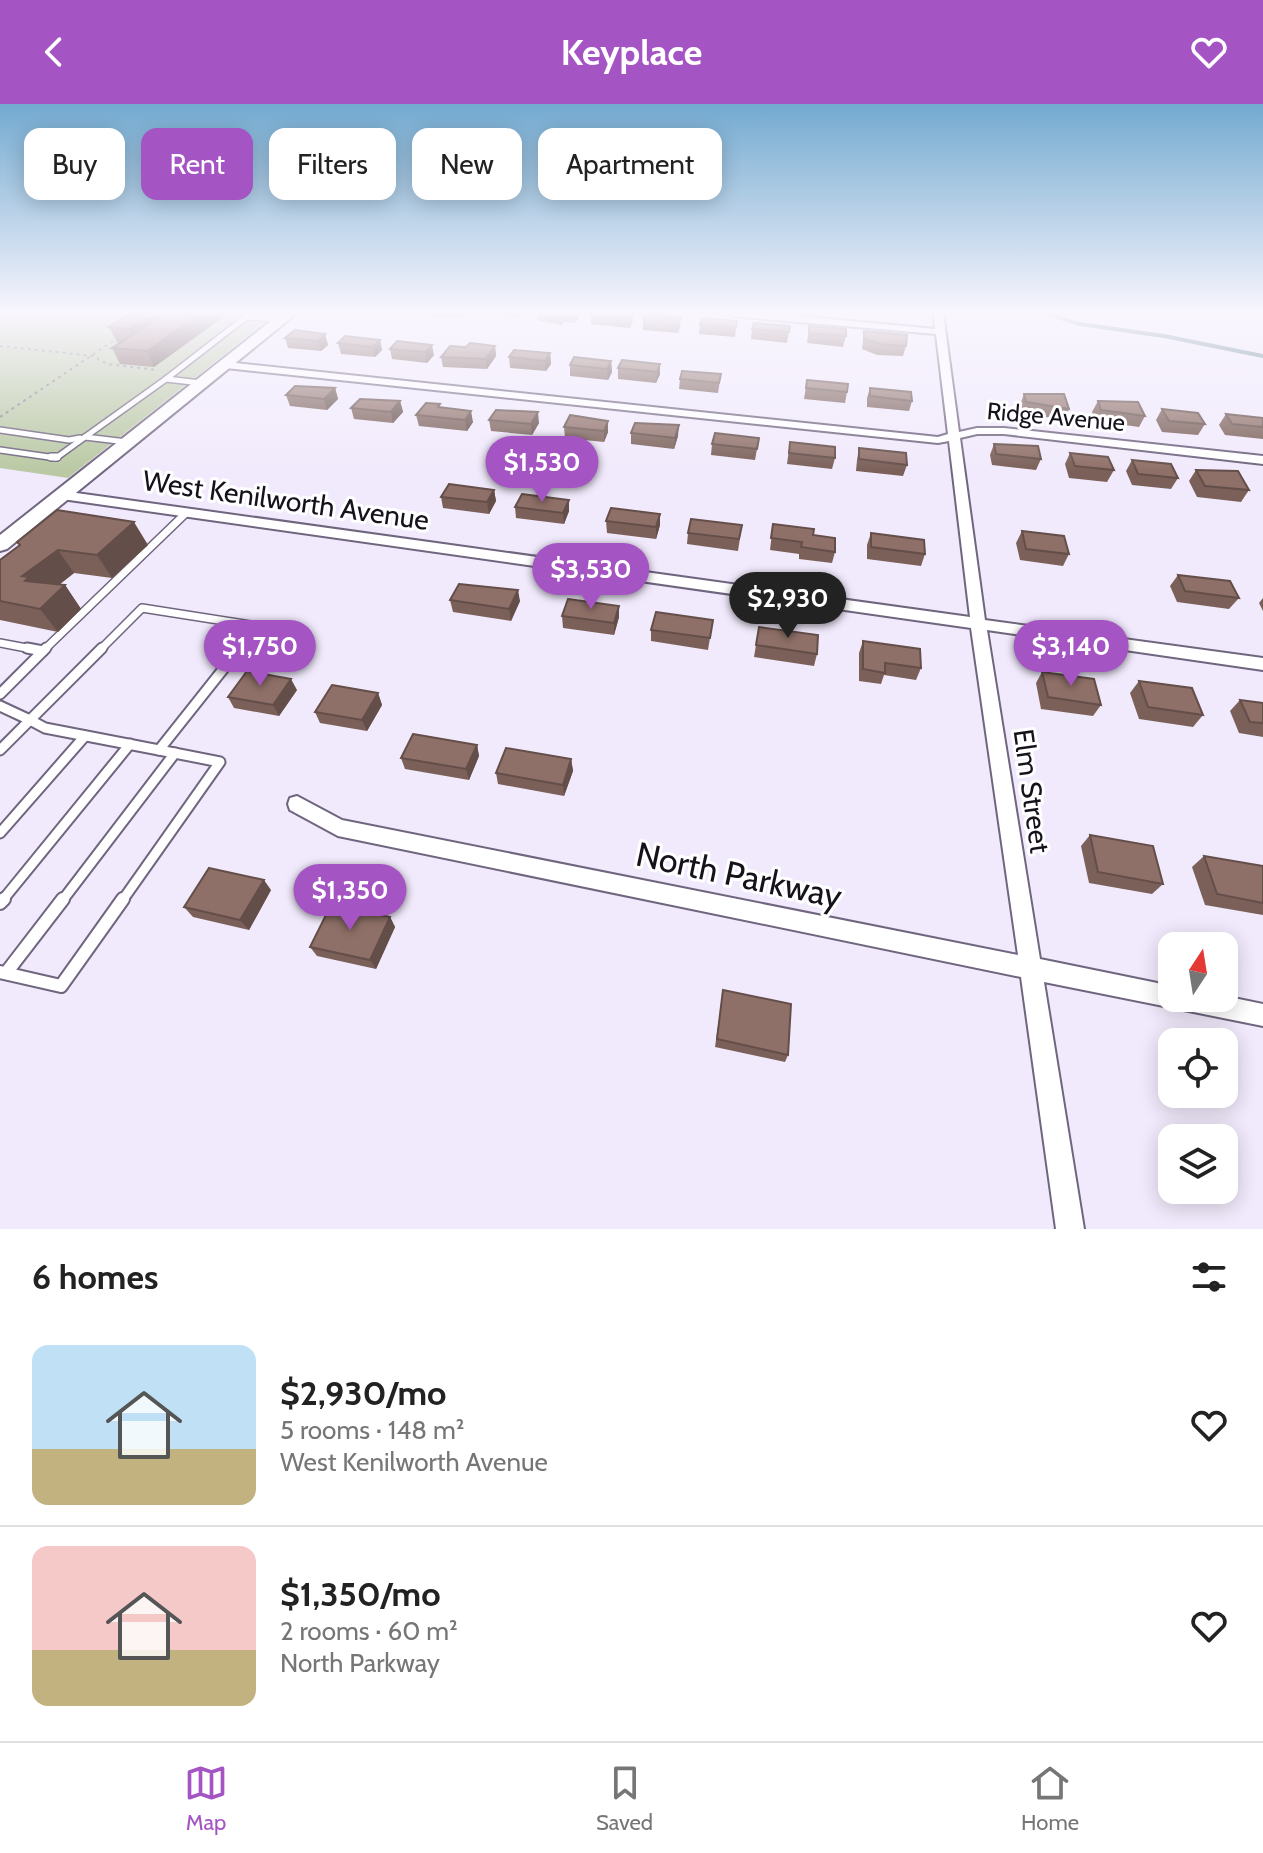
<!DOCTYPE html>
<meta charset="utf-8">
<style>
body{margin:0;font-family:Cabin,sans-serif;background:#f6f6f6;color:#222;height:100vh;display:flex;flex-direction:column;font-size:30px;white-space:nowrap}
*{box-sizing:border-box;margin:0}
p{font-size:26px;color:#767676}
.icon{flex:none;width:44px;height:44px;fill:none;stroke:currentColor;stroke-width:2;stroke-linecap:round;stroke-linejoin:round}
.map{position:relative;height:1125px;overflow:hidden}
.panel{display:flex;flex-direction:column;background:#fff;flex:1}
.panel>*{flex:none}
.hud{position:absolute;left:24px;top:24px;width:800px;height:72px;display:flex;gap:16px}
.needle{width:52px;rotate:12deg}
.controls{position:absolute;left:1158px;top:828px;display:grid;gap:16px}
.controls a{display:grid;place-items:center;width:80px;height:80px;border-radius:16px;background:#fff;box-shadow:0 4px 20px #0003;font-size:40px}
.price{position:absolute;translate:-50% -68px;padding:0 18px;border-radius:28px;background:#a554c4;color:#fff;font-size:26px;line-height:52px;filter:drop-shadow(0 2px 4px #0008)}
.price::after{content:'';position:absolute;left:50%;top:48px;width:24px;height:18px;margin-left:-12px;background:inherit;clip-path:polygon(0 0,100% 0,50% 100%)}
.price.current{background:#222;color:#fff}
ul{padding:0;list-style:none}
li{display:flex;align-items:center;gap:24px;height:200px;padding:0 32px}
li+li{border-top:2px solid #e0e0e0}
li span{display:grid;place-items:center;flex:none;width:224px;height:160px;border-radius:16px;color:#555}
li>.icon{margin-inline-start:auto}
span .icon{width:96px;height:96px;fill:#fffc;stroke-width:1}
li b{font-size:34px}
h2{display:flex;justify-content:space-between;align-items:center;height:96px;padding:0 32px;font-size:34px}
.pill{padding:0 28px;border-radius:16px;background:#fff;box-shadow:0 4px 20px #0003;font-size:28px;line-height:72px}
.pill.current{background:#a554c4;color:#fff}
header{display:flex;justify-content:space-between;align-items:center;height:104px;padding:0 32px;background:#a554c4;color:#fff;font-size:36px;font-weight:700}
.tab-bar{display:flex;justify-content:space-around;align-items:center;height:112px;border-top:2px solid #e0e0e0;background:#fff;font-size:22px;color:#767676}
.tab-bar a{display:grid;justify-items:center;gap:4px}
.tab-bar .current{color:#a554c4}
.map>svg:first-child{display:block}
.green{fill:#bac9a4}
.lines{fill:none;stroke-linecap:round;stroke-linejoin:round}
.stream{stroke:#4d7382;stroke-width:4}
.lane-far3-casing{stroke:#70657f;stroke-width:8}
.lane-far2-casing{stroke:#70657f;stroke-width:10}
.lane-far1-casing{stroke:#70657f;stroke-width:13}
.lane-casing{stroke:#70657f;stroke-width:16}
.street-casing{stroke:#70657f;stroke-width:4}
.secondary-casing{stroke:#70657f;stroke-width:4}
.path{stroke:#8a8493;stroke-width:2;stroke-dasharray:3 4;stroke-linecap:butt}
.lane-far3{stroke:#fff;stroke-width:5}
.lane-far2{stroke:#fff;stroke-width:7}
.lane-far1{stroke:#fff;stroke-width:9}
.lane{stroke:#fff;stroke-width:12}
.street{fill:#fff;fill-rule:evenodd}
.secondary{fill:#fff;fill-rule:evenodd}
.wall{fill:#7b6059}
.shaded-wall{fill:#644e49}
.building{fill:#8f7068;stroke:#644e49;stroke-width:2}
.labels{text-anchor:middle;stroke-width:6;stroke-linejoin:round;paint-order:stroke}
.far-street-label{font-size:24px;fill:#16121c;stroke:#fff}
.street-label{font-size:28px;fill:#16121c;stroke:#fff}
.near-street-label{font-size:34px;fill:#16121c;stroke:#fff}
</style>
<header><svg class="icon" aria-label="back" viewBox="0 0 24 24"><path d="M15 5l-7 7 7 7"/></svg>Keyplace<svg class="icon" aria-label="heart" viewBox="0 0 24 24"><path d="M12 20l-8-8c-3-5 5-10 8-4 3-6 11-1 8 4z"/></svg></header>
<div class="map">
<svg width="1263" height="1125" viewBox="0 0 1263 1125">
<rect width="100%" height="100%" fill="#f1eafc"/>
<polygon class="green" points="0,209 277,209 68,374 0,364"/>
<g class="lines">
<polyline class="stream" points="1044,209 1080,220 1164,232 1263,252"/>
<defs>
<g id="lane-far3">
<polyline points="201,279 166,275 246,213 282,215"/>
<polyline points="0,326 69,336 80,334"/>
<polyline points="127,338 85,333 166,275"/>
<polyline points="0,346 56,354 85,333"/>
</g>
<g id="lane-far2">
<polyline points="51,353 57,353"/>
<polyline points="0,539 37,546"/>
<polyline points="44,546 186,409"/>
<polyline points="100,546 142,504 257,522 238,546"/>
</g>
<g id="lane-far1">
<polyline points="43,547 46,544"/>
<polyline points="0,590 43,547 27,544"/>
<polyline points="0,602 30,616"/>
<polyline points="30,616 45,624 159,646 240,544"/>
<polyline points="30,616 102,544"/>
<polyline points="0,646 30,616"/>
<polyline points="0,729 85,632"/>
<polyline points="2,797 130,640"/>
<polyline points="62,797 175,649"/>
<polyline points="122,797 220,658 159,646"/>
</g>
<g id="lane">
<polyline points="0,799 4,795"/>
<polyline points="0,868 61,882 123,795"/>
<polyline points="6,869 63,795"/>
</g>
<polygon id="street" points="728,209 765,209 935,225 934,209 943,209 959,328 977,324 1004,324 1263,352 1263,360 1004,330 977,330 960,334 985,516 1263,554 1263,566 987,526 1040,855 1172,882 1172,894 1224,892 1263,900 1263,922 1044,878 1084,1125 1056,1125 1021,873 338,732 290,706 288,700 290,694 297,692 342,716 1018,851 971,524 62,395 56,391 62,387 970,513 949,337 938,339 226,264 221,261 226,258 938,333 948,330 936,230 732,212"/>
<polygon id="secondary" points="281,209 297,209 7,445 0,447 0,431"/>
</defs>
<use href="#lane-far3" class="lane-far3-casing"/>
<use href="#lane-far2" class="lane-far2-casing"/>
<use href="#lane-far1" class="lane-far1-casing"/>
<use href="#lane" class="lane-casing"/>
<use href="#street" class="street-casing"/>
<use href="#secondary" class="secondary-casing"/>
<g class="path">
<polyline points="0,242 93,252 107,260 157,266"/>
<polyline points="0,313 116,235"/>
</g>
<use href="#lane-far3" class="lane-far3"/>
<use href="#lane-far2" class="lane-far2"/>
<use href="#lane-far1" class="lane-far1"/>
<use href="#lane" class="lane"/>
<use href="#street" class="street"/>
<use href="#secondary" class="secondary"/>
</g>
<g class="wall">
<polygon points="131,209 229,209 154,263 120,260 112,244 121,239 117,238 109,223"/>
<polygon points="429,209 466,209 462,214 430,212"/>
<polygon points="485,209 520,209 517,213"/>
<polygon points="537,209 579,209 579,213 575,219 564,218 562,221 537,216"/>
<polygon points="591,209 633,209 633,216 630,224 591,220"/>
<polygon points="681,213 680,223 678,229 643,226 643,216"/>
<polygon points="737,217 735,233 699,230 700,220"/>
<polygon points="790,222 787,239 751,235 752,225"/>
<polygon points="809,222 846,232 843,243 807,239"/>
<polygon points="864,227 906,242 903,252 877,251 862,245"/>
<polygon points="325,230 328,241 321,247 288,244 285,234"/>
<polygon points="380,236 382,246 375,253 341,250 338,239"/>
<polygon points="397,237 434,251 427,259 392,255 390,245"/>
<polygon points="495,242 496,252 487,265 443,263 441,253 466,243"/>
<polygon points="550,249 551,260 546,267 510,264 509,253"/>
<polygon points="611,257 612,268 608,276 570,272 570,261"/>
<polygon points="660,260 660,270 656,279 618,275 618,264"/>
<polygon points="721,270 718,289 679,285 680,275"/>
<polygon points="807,276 847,288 845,299 804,295"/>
<polygon points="335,284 338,295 327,306 290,302 286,291"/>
<polygon points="870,284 912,297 909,307 867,303 867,294"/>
<polygon points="1024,290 1069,305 1064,316 1022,309 1020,301"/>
<polygon points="400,297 403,308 393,319 354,315 351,304"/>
<polygon points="1098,297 1145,312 1139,323 1096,317 1092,308"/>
<polygon points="441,304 473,318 467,327 419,322 416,311"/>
<polygon points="1162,305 1205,320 1198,331 1162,328 1156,316"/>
<polygon points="1226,310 1263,314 1263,335 1225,331 1219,321"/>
<polygon points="570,311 608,328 604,338 565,334 564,323"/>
<polygon points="489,316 539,319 532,331 491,327"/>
<polygon points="631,329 678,332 674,345 631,340"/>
<polygon points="759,334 755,356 711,351 712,340"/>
<polygon points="790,338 835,354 832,365 787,360"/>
<polygon points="994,340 1041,355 1036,366 992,361 990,351"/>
<polygon points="859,344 907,361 903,372 856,367 857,356"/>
<polygon points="1070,349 1114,366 1107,378 1069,374 1065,360"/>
<polygon points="1132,356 1178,374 1171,385 1132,381 1126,367"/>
<polygon points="1196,366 1249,386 1241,398 1197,393 1189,377"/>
<polygon points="494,386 496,397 489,410 443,404 441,393"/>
<polygon points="515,403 569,407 564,420 516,414"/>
<polygon points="660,410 660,421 656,435 607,429 606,417"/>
<polygon points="773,420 813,431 835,448 832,459 799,455 799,450 770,446"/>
<polygon points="742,421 738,447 687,440 688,429"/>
<polygon points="1022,427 1069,450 1063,462 1020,456 1016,439"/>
<polygon points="871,429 925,450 921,462 867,455 867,441"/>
<polygon points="20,441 148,441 112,474 74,469 59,481 65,481 81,505 58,528 0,516 0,456"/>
<polygon points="1178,471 1239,494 1229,505 1177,498 1170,482"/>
<polygon points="1263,494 1263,507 1259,499"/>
<polygon points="450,496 520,497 511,517 453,508"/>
<polygon points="562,512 619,513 614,531 563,524"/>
<polygon points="713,516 708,546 651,537 651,526"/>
<polygon points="759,523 817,550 814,562 754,553"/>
<polygon points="863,537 921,564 916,576 884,571 881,580 859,577 859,549"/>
<polygon points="1042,568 1101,601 1093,612 1041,605 1036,579"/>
<polygon points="1139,577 1203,611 1193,623 1139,615 1130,589"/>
<polygon points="297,586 279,612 234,604 228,593"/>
<polygon points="378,589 382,601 367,627 320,619 315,608"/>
<polygon points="1240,596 1263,599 1263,633 1239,629 1230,607"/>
<polygon points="477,641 479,652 469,676 405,665 401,654"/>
<polygon points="571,655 573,667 564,692 498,680 496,669"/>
<polygon points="1090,731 1163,780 1152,790 1089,779 1081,742"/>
<polygon points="1204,752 1263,762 1263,811 1205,801 1192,763"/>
<polygon points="271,786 249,826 193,813 184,803"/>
<polygon points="390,813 395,823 376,865 317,852 310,843"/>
<polygon points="723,886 788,951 785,958 715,943"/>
</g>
<g class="shaded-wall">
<polygon points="202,209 229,209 154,263 147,247"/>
<polygon points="574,209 579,209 579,213 575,219"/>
<polygon points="632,209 633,209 633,216 630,224 630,214"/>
<polygon points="147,214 154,229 137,240 129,225"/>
<polygon points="325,230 328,241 321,247 318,237"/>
<polygon points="380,236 382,246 375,253 372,243"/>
<polygon points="432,241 434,251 427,259 425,248"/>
<polygon points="495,242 496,252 487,265 485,255"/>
<polygon points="550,249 551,260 546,267 545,257"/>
<polygon points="611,257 612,268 608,276 607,265"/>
<polygon points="660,260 660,270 656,279 657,268"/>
<polygon points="335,284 338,295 327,306 324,295"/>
<polygon points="400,297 403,308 393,319 391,308"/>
<polygon points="471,307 473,318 467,327 465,316"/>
<polygon points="538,308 539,319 532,331 531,320"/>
<polygon points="608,317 608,328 604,338 604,327"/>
<polygon points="679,321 678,332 674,345 675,334"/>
<polygon points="494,386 496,397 489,410 487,398"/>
<polygon points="569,396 569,407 564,420 563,409"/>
<polygon points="660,410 660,421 656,435 656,423"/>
<polygon points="134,418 148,441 112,474 97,451"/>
<polygon points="58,446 74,469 44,492 22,472"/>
<polygon points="65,481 81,505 58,528 40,505"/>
<polygon points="518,486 520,497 511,517 509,505"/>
<polygon points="619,502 619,513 614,531 614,519"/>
<polygon points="291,575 297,586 279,612 273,601"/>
<polygon points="378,589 382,601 367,627 362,616"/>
<polygon points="477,641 479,652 469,676 466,665"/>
<polygon points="571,655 573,667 564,692 563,681"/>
<polygon points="264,776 271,786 249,826 240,816"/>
<polygon points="390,813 395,823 376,865 370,856"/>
</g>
<g class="building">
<polygon points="131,209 202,209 147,247 112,244 157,215 147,214 129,225 109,223"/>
<polygon points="591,209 632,209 630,214 591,210"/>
<polygon points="646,210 681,213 678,219 643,216"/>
<polygon points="702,214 737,217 736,223 700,220"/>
<polygon points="754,219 790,222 789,228 752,225"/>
<polygon points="809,222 846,225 846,232 809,229"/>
<polygon points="295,226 325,230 318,237 285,234"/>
<polygon points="864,227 907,231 906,242 880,240 864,235"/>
<polygon points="345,232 380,236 372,243 338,239"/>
<polygon points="397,237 432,241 425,248 390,245"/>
<polygon points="470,239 495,242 485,255 441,253 450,242 466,243"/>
<polygon points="514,246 550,249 545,257 509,253"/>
<polygon points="574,253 611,257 607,265 570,261"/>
<polygon points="622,256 660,260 657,268 618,264"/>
<polygon points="682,267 721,270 719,279 680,275"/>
<polygon points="807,276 848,280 847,288 806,284"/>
<polygon points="295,282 335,284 324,295 286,291"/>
<polygon points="870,284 911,288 912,297 870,292"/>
<polygon points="1024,290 1064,290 1069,305 1026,298"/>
<polygon points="360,295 400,297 391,308 351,304"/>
<polygon points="1098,297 1138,298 1145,312 1101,306"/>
<polygon points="426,299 440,300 438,303 471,307 465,316 416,311"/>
<polygon points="1162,305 1198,309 1205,320 1169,317"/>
<polygon points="496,306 538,308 531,320 489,316"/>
<polygon points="1226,310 1263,314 1263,323 1232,320"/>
<polygon points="570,311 608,317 604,327 564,323"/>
<polygon points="635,319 679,321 675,334 631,329"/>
<polygon points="715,329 759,334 757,345 712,340"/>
<polygon points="790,338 835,343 835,354 789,349"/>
<polygon points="994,340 1038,342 1041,355 996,350"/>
<polygon points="859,344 906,349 907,361 859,355"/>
<polygon points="1070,349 1108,353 1114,366 1075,362"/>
<polygon points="1132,356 1171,360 1178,374 1138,370"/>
<polygon points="1196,366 1238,367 1249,386 1205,382"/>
<polygon points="449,380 494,386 487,398 441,393"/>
<polygon points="522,390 569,396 563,409 515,403"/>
<polygon points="611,404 660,410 656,423 606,417"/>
<polygon points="57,406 134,418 97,451 58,446 22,472 29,473 25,477 65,481 40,505 0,497 0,456 20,441 17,438"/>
<polygon points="691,415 742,421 739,435 688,429"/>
<polygon points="773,420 814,425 813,431 835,434 835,448 801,443 802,438 771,434"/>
<polygon points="1022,427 1064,432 1069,450 1026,445"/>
<polygon points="871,429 924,436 925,450 871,443"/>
<polygon points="1178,471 1230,477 1239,494 1185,487"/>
<polygon points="459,480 518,486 509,505 450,496"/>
<polygon points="568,495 619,502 614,519 562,512"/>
<polygon points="656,508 713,516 710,534 651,526"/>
<polygon points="759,523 818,531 817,550 756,541"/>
<polygon points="863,537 920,545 921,564 885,559 885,569 863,565"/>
<polygon points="247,567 291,575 273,601 228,593"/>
<polygon points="1042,568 1094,575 1101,601 1048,593"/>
<polygon points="1139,577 1192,584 1203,611 1148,603"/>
<polygon points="332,581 378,589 362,616 315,608"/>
<polygon points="1240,596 1263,599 1263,619 1250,618"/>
<polygon points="413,630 477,641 466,665 401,654"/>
<polygon points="506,644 571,655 563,681 496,669"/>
<polygon points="1090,731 1153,742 1163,780 1098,768"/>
<polygon points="1204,752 1263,762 1263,799 1217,790"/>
<polygon points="209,764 264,776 240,816 184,803"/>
<polygon points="331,801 390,813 370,856 310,843"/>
<polygon points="723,886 791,900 788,951 717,935"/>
</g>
<linearGradient id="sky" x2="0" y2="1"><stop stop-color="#73aad0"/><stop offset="0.57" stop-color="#f9f6fe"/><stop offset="1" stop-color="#f9f6fe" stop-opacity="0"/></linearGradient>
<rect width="1263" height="367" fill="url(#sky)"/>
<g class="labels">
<g class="far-street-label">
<text transform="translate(1056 313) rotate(5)" y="8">Ridge Avenue</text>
</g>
<g class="street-label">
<text transform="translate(286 396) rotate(8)" y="10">West Kenilworth Avenue</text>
<text transform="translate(1032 687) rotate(82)" y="10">Elm Street</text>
</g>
<g class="near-street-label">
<text transform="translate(739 771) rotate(12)" y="12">North Parkway</text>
</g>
</g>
</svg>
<div class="controls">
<a><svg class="needle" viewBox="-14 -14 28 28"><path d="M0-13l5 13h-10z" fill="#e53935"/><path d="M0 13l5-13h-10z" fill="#767676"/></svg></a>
<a><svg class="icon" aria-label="locate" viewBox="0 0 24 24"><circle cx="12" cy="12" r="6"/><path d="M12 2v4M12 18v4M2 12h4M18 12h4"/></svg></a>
<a><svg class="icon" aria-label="layers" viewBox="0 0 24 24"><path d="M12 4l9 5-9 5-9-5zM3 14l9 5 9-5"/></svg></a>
</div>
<b class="price" style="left:542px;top:400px">$1,530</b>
<b class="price" style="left:591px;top:507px">$3,530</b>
<b class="price current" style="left:788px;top:536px">$2,930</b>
<b class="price" style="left:260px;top:584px">$1,750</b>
<b class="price" style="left:1071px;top:584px">$3,140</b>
<b class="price" style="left:350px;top:828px">$1,350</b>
<div class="hud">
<a class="pill">Buy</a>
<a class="pill current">Rent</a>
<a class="pill">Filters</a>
<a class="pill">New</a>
<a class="pill">Apartment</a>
</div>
</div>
<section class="panel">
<h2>6 homes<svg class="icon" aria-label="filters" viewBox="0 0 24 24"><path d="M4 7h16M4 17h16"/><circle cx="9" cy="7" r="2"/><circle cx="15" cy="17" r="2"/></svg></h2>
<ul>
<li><span style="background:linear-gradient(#bfe0f5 65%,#c2b280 0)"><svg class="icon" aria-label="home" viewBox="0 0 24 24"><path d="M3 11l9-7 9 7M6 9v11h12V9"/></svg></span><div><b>$2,930/mo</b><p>5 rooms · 148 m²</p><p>West Kenilworth Avenue</p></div><svg class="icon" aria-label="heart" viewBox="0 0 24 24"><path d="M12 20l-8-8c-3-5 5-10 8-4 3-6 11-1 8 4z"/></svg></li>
<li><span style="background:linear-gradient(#f6c9c9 65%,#c2b280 0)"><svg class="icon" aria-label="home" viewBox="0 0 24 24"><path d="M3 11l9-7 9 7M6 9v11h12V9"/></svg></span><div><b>$1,350/mo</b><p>2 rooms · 60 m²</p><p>North Parkway</p></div><svg class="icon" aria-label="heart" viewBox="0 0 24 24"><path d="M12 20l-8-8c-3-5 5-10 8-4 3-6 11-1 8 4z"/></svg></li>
</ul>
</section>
<nav class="tab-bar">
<a class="current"><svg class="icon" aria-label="map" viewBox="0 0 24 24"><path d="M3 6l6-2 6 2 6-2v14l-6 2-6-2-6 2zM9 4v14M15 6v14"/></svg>Map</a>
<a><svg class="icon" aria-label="saved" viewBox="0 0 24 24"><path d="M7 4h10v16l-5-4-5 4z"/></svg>Saved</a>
<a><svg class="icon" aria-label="home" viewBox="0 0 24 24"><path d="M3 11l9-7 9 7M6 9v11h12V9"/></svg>Home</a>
</nav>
